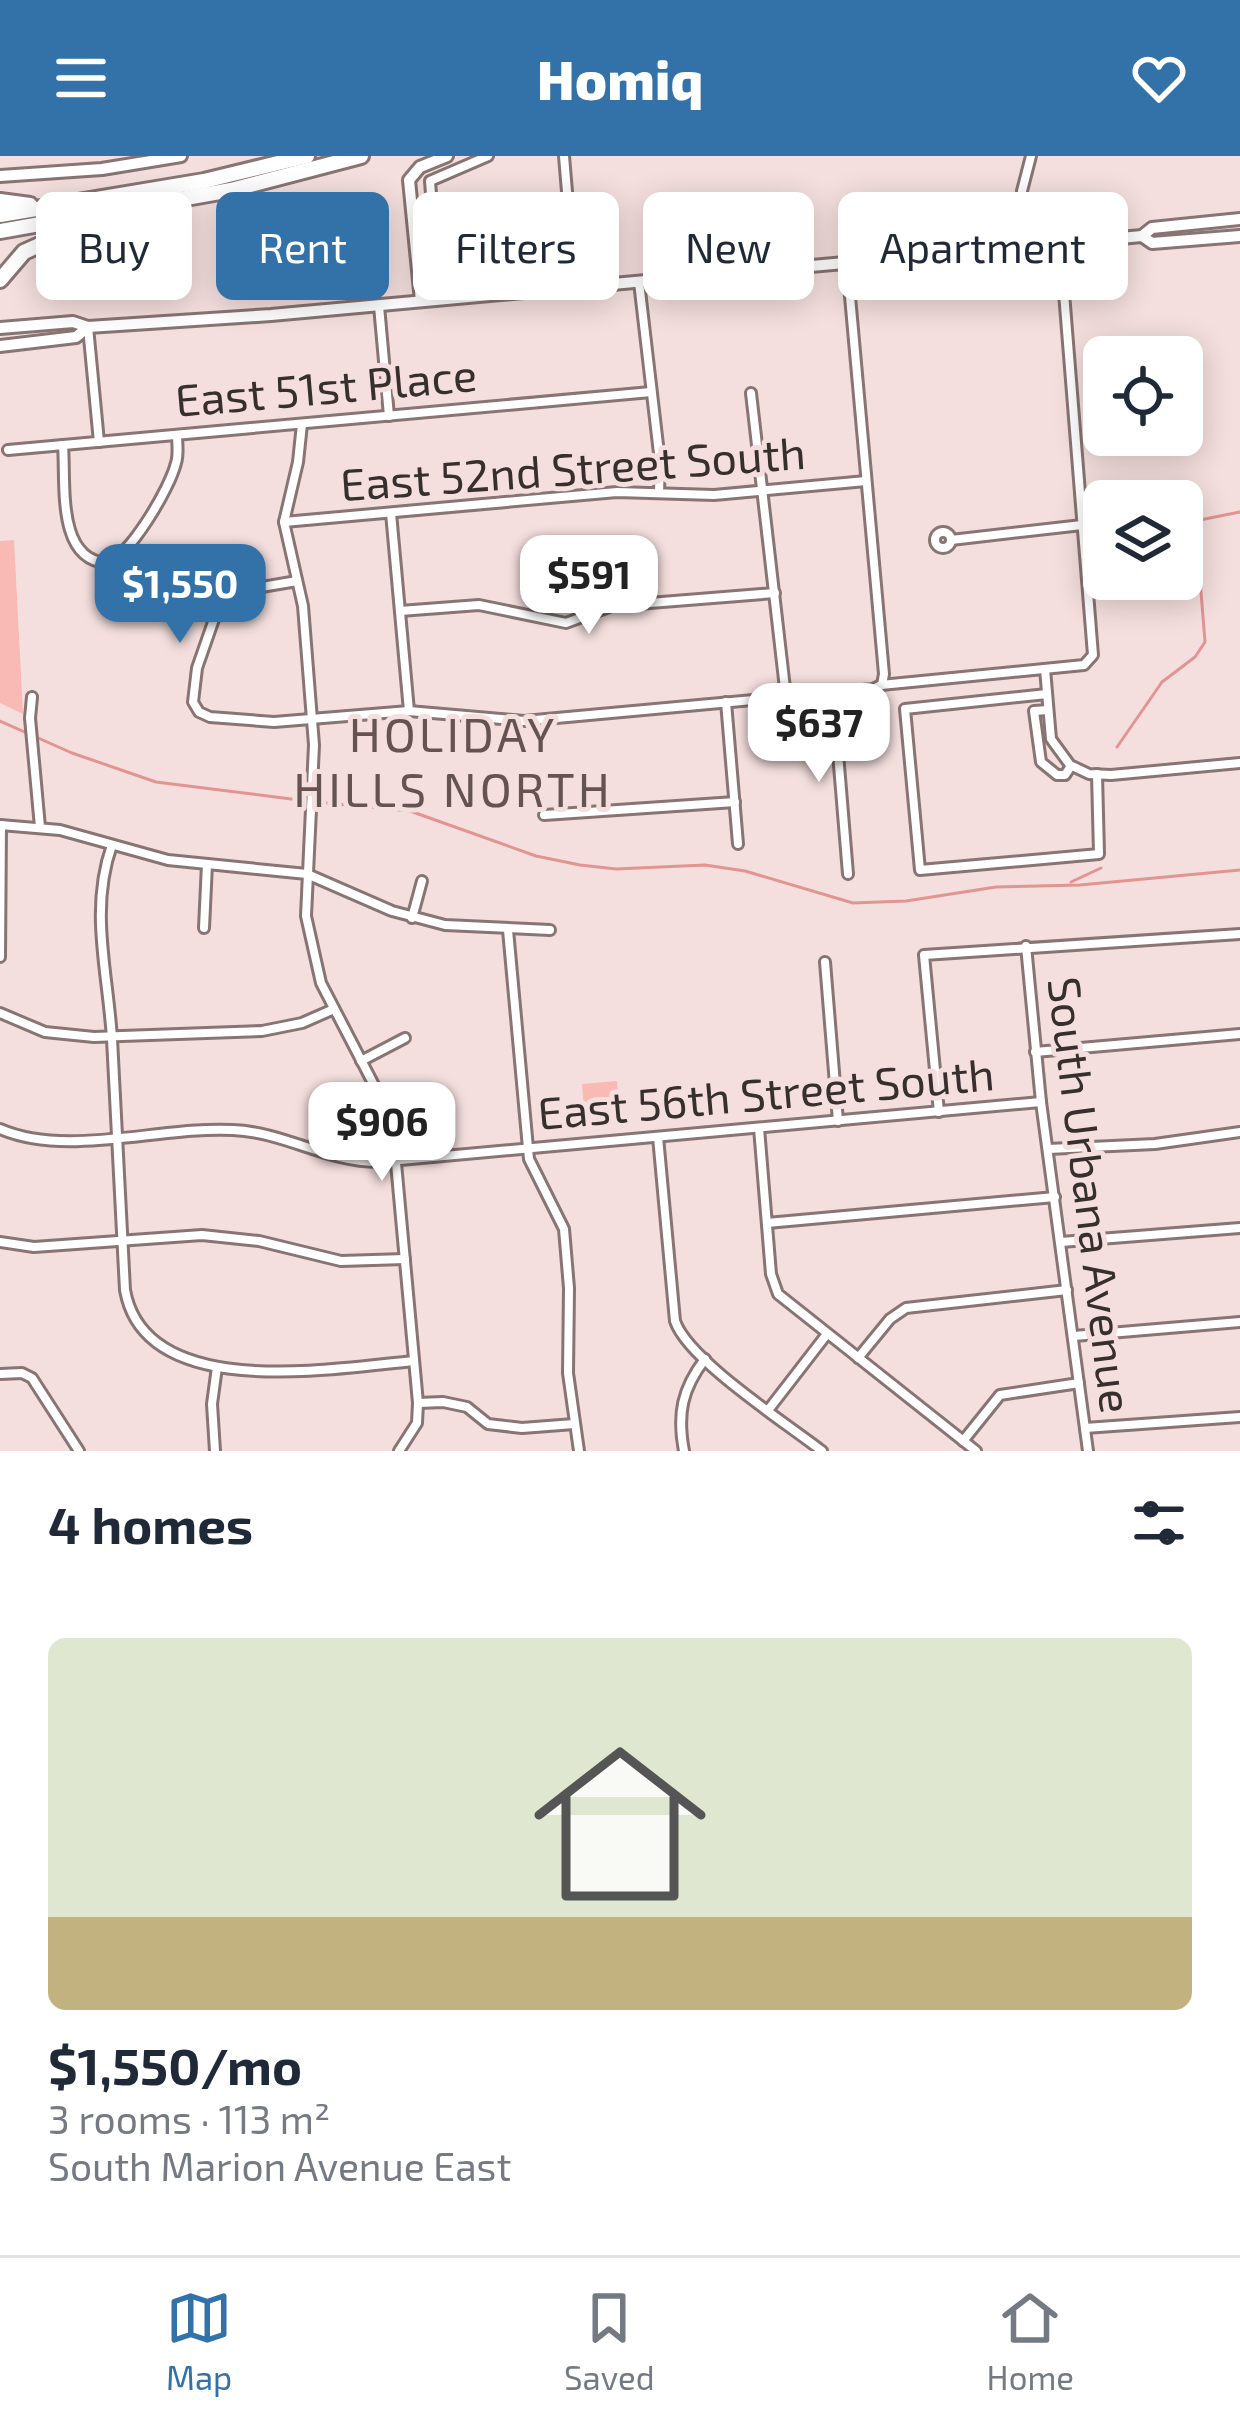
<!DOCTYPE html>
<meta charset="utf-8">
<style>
body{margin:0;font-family:"Exo 2",sans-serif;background:#f6f6f7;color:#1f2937;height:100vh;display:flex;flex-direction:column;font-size:45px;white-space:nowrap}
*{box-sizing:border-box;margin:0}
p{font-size:39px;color:#747a83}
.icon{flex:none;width:66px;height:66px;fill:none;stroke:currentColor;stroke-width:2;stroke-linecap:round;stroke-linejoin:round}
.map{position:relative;height:1295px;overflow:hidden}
.panel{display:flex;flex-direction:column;background:#fff;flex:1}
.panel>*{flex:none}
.banner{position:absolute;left:36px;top:36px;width:1170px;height:108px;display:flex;gap:24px}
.tools{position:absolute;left:1083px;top:180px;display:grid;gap:24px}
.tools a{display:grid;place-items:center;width:120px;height:120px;border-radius:18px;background:#fff;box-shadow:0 6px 30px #0003;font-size:60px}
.price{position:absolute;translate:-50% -102px;padding:0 27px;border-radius:24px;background:#fff;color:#222;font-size:39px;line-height:78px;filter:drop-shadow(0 3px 6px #0008)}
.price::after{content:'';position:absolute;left:50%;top:72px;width:36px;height:27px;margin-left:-18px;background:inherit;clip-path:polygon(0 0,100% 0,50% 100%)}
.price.selected{background:#3272a9;color:#fff}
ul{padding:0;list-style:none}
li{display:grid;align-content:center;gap:24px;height:636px;padding:0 48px}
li+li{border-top:3px solid #e0e1e3}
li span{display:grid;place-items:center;height:372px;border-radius:18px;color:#555}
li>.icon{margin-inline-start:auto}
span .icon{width:216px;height:216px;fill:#fffc;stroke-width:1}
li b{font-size:51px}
h2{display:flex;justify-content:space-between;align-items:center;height:144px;padding:0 48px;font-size:51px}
.tag{padding:0 42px;border-radius:18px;background:#fff;box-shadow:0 6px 30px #0003;font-size:42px;line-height:108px}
.tag.selected{background:#3272a9;color:#fff}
header{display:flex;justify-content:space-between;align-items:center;height:156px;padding:0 48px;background:#3272a9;color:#fff;font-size:54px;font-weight:800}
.tab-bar{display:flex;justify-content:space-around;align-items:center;height:168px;border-top:3px solid #e0e1e3;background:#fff;font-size:33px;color:#747a83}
.tab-bar a{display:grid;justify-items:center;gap:6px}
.tab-bar .selected{color:#3272a9}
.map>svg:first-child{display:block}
.green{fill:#f9b9b4}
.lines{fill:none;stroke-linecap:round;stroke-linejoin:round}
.stream{stroke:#e29490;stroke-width:3}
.street-casing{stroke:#877473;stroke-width:14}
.secondary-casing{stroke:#877473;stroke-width:16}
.highway-casing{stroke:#877473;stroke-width:20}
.street{stroke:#fff;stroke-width:8}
.secondary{stroke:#fff;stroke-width:10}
.highway{stroke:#fff;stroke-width:14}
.labels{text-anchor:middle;stroke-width:10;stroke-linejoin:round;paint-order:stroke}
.street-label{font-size:45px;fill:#372f2e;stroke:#f4dfde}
.neighbourhood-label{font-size:48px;letter-spacing:3px;fill:#645351;stroke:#f4dfde}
</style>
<header><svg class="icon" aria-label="menu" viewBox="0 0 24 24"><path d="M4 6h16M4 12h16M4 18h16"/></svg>Homiq<svg class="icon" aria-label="heart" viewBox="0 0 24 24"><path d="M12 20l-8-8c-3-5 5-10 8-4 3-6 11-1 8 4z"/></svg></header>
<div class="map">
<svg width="1240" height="1295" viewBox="0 0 1240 1295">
<rect width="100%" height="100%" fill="#f4dfde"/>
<g class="green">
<polygon points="14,384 23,558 0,547 0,385"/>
<polygon points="617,925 620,964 585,967 582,928"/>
</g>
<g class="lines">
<g class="stream">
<polyline points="0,565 72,597 156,626 307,645"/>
<polyline points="1117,591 1162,526 1195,501 1205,486 1196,373 1200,364 1240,356"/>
<polyline points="317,646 410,655 536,700 580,709 616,713 705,709 745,715 853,747 906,745 996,731 1080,729 1240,714"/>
<polyline points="1071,726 1101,712"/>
</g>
<defs>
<g id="street">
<polyline points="564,0 575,131"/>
<polyline points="1026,91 1022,35 1031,0"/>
<polyline points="847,107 884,518 882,529"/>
<polyline points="437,116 430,25 488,0"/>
<polyline points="639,126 660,306 659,336"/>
<polyline points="502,138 495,61 568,54"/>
<polyline points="379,150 389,260"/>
<polyline points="88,171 99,286"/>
<polyline points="751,237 786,541"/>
<polyline points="302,268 298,306 284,366 303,450 314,589 306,760 321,827 375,931 389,964 395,996 418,1247 417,1267 399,1295"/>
<path d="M63,289C66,327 56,404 107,407C130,400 170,332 176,307C179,298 177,288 177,279"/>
<polyline points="8,294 651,236"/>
<polyline points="391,357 409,555"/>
<polyline points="284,366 617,336 714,339 866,325"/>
<circle cx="943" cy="384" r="8"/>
<polyline points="951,384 1082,369"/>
<polyline points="297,425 238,435 220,446 197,512 193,546 199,556 210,561 274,566 409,555 524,565 873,533 881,529 1084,509 1093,499 1060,87"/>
<polyline points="400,455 479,449 566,467 612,450 775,437"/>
<polyline points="1045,513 1051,583 1070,609 1089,618 1111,619 1240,607"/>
<polyline points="833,537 848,718"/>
<polyline points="1047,538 905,553 920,714 1099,698 1097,618"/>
<polyline points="32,541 30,562 40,671"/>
<polyline points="726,546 738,688"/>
<polyline points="1048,554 1034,555 1041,606 1057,619 1065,619 1071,610"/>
<polyline points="544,659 735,646"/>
<polyline points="0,669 60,674 168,704 307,718 392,755 445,769 550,774"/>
<path d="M112,689C89,754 108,816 112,883C116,966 120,1050 125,1134C145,1247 335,1212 414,1205"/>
<polyline points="412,762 422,725"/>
<polyline points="204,772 207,708"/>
<polyline points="508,774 529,1003 564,1073 569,1132 568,1217 579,1295"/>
<polyline points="1026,790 1041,946 1088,1295"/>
<polyline points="0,801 1,669"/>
<polyline points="825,806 838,965"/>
<polyline points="0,857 45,876 94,881 262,875 302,867 334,853"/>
<polyline points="1035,896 1240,878"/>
<polyline points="361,905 405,882"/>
<polyline points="939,956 924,799 1240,778"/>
<polyline points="759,972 771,1118 778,1138 976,1295"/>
<path d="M0,973C66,1002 161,970 233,974C284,976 327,1006 378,1006L1041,946"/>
<path d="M658,981L675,1165C688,1204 786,1267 822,1295"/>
<polyline points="1048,993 1155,988 1240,976"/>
<polyline points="767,1067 1055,1041"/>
<polyline points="0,1086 34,1091 202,1079 259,1085 341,1105 405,1103"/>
<polyline points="1061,1086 1240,1072"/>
<polyline points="1074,1180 1240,1166"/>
<polyline points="858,1202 890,1163 906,1152 1067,1134"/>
<polyline points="0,1218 22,1217 32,1222 79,1295"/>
<polyline points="418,1247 443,1246 467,1251 488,1268 522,1272 574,1268"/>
<polyline points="769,1253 827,1178"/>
<polyline points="1085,1272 1240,1261"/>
<polyline points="963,1285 1000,1239 1079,1227"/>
<polyline points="215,1295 212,1248 217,1211"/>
<path d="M684,1295C677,1258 682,1233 705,1203"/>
</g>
<g id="secondary">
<polyline points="0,20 102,13 181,0"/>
<polyline points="1142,80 1152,87 1240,80"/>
<polyline points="421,145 409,24 420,11 447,0"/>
<polyline points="0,172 73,166 88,171 271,159 1142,80 1152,72 1240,63"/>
<polyline points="0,190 76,181 88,171"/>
</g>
<g id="highway">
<polyline points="0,45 30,49"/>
<polyline points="0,59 204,25 307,0"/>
<polyline points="0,75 231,34 361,0"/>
<polyline points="0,124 24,96 93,65"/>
</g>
</defs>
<use href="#street" class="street-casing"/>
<use href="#secondary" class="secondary-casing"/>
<use href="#highway" class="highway-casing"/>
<use href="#street" class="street"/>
<use href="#secondary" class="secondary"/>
<use href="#highway" class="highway"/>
</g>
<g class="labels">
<g class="street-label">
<text transform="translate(326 232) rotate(-5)" y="16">East 51st Place</text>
<text transform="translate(573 313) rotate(-4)" y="16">East 52nd Street South</text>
<text transform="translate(766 938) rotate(-5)" y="16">East 56th Street South</text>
<text transform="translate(1090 1039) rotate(83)" y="16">South Urbana Avenue</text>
</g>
<g class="neighbourhood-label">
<text x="453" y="596">HOLIDAY<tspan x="453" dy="55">HILLS NORTH</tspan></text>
</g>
</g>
</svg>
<div class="tools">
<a><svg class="icon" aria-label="locate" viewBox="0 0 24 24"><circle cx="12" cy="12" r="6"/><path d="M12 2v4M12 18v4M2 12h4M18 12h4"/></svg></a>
<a><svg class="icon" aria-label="layers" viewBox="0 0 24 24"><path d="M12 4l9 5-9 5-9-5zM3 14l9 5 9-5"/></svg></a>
</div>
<b class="price" style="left:589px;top:481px">$591</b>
<b class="price selected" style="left:180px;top:490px">$1,550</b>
<b class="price" style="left:819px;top:629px">$637</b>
<b class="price" style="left:382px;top:1028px">$906</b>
<div class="banner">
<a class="tag">Buy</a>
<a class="tag selected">Rent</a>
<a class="tag">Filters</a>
<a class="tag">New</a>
<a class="tag">Apartment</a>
</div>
</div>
<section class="panel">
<h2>4 homes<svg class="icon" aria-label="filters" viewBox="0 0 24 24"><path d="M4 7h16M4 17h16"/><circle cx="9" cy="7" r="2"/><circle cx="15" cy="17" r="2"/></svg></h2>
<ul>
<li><span style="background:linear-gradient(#dfe7d0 75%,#c2b280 0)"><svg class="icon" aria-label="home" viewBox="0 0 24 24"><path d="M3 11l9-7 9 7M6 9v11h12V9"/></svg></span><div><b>$1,550/mo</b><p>3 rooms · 113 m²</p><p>South Marion Avenue East</p></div></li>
</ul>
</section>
<nav class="tab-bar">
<a class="selected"><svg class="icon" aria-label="map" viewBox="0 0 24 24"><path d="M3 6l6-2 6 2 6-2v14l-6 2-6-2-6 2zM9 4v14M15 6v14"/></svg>Map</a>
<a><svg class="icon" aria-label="saved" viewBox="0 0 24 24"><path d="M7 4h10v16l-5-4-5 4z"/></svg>Saved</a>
<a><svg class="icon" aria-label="home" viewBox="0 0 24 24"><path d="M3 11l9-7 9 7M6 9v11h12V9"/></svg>Home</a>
</nav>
